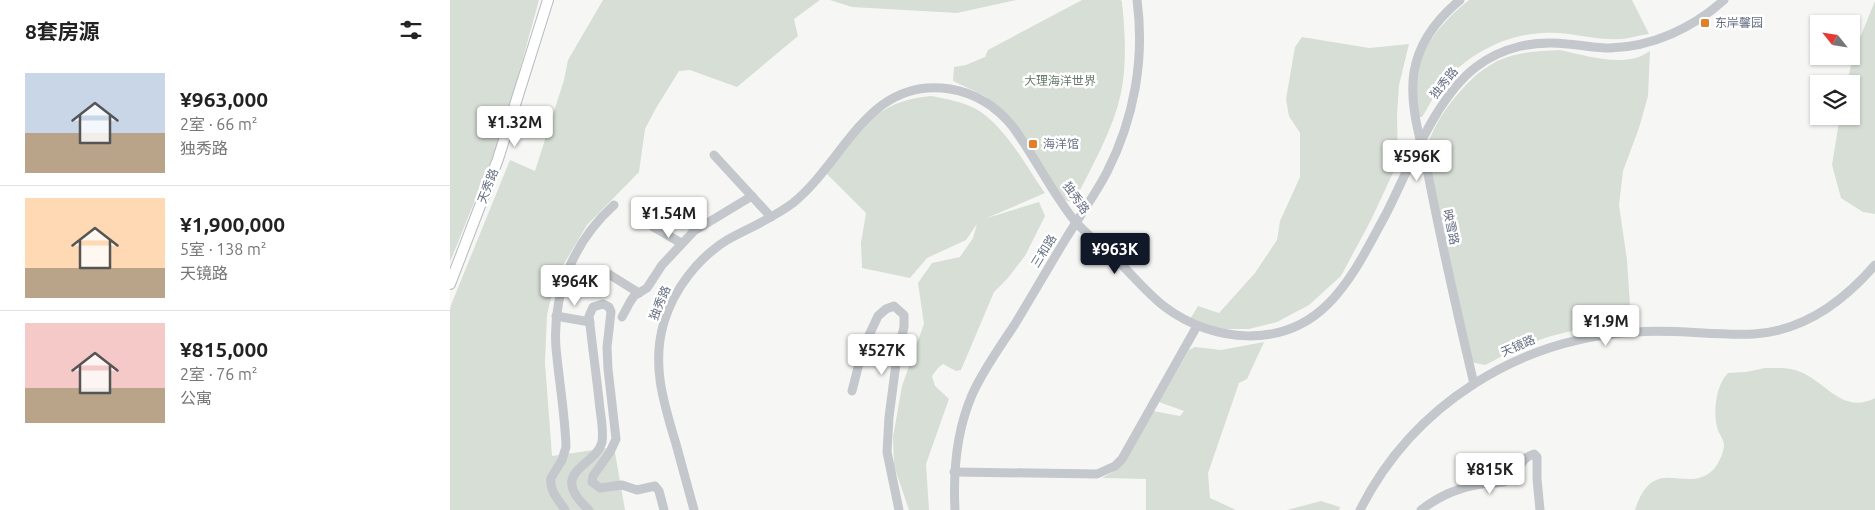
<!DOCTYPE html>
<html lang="zh">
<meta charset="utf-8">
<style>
body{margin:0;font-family:Ubuntu,"Noto Sans SC",sans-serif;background:#f6f6f6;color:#222;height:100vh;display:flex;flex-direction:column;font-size:19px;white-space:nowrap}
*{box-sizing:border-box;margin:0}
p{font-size:16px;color:#767676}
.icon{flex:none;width:28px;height:28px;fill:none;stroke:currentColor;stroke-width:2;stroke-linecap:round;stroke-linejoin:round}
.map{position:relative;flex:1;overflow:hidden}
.sheet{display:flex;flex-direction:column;background:#fff;width:450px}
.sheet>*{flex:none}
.needle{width:32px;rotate:300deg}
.fabs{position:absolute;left:1360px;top:15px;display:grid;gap:10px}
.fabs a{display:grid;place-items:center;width:50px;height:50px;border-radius:0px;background:#fff;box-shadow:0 1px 4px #0004;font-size:25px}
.price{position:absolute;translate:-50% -42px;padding:0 11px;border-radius:5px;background:#fff;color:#222;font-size:16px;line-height:32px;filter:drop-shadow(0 1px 2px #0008)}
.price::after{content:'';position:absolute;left:50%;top:30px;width:15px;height:11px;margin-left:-8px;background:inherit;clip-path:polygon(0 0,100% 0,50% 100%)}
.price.selected{background:#111827;color:#fff}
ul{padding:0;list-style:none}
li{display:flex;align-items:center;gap:15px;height:125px;padding:0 25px}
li+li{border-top:1px solid #e0e0e0}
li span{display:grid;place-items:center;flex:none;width:140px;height:100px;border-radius:0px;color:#555}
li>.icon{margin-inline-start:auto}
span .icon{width:60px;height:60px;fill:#fffc;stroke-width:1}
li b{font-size:21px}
h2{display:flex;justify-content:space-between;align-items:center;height:60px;padding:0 25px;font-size:21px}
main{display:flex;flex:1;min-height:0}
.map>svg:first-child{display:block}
.green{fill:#d6ded5}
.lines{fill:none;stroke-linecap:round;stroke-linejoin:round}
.major-casing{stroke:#b7babf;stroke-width:12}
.minor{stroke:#c4c7cb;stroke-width:9}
.major{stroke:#fff;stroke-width:10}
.poi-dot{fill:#e0812a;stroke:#fff;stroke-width:2}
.labels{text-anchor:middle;stroke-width:5;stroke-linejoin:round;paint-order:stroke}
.poi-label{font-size:12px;fill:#667084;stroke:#fff;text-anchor:start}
.park-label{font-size:12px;fill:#657c66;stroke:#fff}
.street-label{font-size:12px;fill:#667084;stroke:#fff}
</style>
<main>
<section class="sheet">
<h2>8套房源<svg class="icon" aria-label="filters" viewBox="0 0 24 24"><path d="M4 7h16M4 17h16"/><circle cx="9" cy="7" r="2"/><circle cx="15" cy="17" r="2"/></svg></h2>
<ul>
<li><span style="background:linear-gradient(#c9d6e8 60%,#b9a48a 0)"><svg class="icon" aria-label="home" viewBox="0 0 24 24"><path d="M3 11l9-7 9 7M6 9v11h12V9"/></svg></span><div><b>¥963,000</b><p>2室 · 66 m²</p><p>独秀路</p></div></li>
<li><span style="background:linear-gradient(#ffd9b3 70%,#b9a48a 0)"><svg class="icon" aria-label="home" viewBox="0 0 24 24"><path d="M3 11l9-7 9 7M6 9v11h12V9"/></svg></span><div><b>¥1,900,000</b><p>5室 · 138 m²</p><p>天镜路</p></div></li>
<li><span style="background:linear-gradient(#f6c9c9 65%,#b9a48a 0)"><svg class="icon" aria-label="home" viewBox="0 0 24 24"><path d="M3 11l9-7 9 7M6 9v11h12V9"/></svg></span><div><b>¥815,000</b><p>2室 · 76 m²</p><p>公寓</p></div></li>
</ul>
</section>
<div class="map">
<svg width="1425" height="510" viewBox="0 0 1425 510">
<rect width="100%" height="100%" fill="#f6f7f4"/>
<g class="green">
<polygon points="0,0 89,0 53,131 0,262"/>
<polygon points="153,0 370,0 344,19 348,36 287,87 240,70 229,71 206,108 195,129 189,172 137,225 106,277 97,315 95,363 102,456 164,447 175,510 0,510 0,309 1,305 60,160 85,171 114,80 118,60"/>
<polygon points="380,0 566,0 507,13 402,7"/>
<path d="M632,0H671L672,2C675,32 677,63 671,93C663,130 643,164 626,198L622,202L614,200L555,113L535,96L503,81L504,67L516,65L535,57L538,50Z"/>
<path d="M1019,0H1182L1199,34C1190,35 1181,38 1172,39C1151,41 1128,34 1107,33C1065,30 1023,50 995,81C985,92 980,105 972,117H968C967,110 964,102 963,94C962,56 991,22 1019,0Z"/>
<polygon points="1425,1 1425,214 1413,212 1391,198 1382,165 1390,116 1401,116 1401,84 1397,84 1403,55"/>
<polygon points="852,37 919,48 959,44 949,85 947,116 948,162 921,220 891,276 859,305 827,322 799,329 769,329 739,321 748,306 769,313 805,273 827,240 830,221 850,177 850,133 839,116 836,99 845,47"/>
<path d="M1110,50C1133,55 1162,64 1185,58C1190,57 1195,54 1200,51L1198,96L1189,128L1173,171L1169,205L1177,260L1181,321C1143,327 1102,332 1067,349C1056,353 1046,360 1035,365L1020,362L975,148C980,139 984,128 989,120C1002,99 1021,76 1042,64C1062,52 1088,51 1110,50Z"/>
<path d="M481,96C496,99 511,101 526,109C555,126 576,166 595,193L537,218L589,202L595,216L575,256L557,279L544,292L511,370L506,371L493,364L488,368L482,376L485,386L499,399L476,464L479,510H459L444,466L443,437L452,386L474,324L468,283L482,263L510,257L523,238L527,224L516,240L477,258L460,278L412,268L411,243L416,213L375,172C409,132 424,101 481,96Z"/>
<polygon points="814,342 797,379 789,383 758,473 760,498 786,510 696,510 696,479 652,478 663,472 703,411 730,416 734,411 709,402 739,350 745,347 771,350"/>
<path d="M1315,368C1328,368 1341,367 1353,373C1378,385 1394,414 1425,398V510H1185C1204,451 1237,497 1264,469C1269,463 1274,452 1274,445C1274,439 1268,433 1267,427C1263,411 1266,385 1278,373L1296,372Z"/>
<polygon points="871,501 890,507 889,510 837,510"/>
</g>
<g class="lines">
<defs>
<polyline id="major" points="0,284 48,159 98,0"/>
</defs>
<use href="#major" class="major-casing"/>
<g class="minor">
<path d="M1010,0C987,19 969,42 964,72C959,104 970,138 977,169C991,241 1007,312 1024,384"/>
<polyline points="264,155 321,217"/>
<polyline points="202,226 231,243"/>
<polyline points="157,273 189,293"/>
<polyline points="106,316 140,322"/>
<polyline points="172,317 180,302 184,296 197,288 212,265 244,231 302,196"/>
<polyline points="402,391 413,348 428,316 436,309 444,306 454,315 454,327 447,356 439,417 437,452 449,510"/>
<polyline points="504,472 647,474 665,466 672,459 747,326"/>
<path d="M115,510C109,500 99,491 101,478L112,460L116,447C115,414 109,381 106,348C102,293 124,241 164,205"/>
<path d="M139,510C96,471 146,467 152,442C154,429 150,413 149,400C146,372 142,344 139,316L143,307L153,304L159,307L161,312L157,347L158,369L166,439L160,452L143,476L142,482L150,488L172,485L187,490L205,486L209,491L214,510"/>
<path d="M244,510C238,488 232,466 226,444C214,404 201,365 214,322C224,289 248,258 277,240C299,228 323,218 343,203C395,161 418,76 500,89C525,93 547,107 563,127C585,157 601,191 624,220C637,236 656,248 670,263C685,278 698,294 715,307C763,343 833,349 878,304C903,279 919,245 936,214C959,169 985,98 1026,67C1052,47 1085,40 1117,44C1132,45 1146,48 1160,48C1202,47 1243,28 1274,0"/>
<path d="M505,510C503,471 506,432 522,395C533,370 550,347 565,324C582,296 598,268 615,240C629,217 645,195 657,172C684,119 695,59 687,0"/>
<path d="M910,510C963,405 1069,338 1186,332C1226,329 1265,336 1304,334C1354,331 1393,302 1425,265"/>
<path d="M971,510C989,496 1010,487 1032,484C1040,482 1049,484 1056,481C1069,474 1069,458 1084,454L1087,457V479L1090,510"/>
</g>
<use href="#major" class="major"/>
</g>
<g class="poi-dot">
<rect x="1250" y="18" width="10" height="10" rx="2.5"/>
<rect x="578" y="139" width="10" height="10" rx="2.5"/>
</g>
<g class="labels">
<g class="poi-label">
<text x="1265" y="27">东岸馨园</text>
<text x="593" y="148">海洋馆</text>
</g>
<g class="park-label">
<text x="610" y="85">大理海洋世界</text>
</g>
<g class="street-label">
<text transform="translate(994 83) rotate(-51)" y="4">独秀路</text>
<text transform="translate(38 186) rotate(-69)" y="4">天秀路</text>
<text transform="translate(626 198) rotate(55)" y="4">独秀路</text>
<text transform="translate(1001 227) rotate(78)" y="4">映雪路</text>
<text transform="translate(594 251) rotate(-58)" y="4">三和路</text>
<text transform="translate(210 303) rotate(-67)" y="4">独秀路</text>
<text transform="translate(1068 346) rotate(-23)" y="4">天镜路</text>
</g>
</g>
</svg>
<div class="fabs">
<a><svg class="needle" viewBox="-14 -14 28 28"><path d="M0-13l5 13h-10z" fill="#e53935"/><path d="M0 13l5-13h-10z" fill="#767676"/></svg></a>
<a><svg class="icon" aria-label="layers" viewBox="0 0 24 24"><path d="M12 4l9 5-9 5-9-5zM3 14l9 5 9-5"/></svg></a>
</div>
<b class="price" style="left:65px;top:148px">¥1.32M</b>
<b class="price" style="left:967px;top:182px">¥596K</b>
<b class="price" style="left:219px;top:239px">¥1.54M</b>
<b class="price selected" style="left:665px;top:275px">¥963K</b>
<b class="price" style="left:125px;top:307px">¥964K</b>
<b class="price" style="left:1156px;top:347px">¥1.9M</b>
<b class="price" style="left:432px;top:376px">¥527K</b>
<b class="price" style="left:1040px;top:495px">¥815K</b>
</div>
</main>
